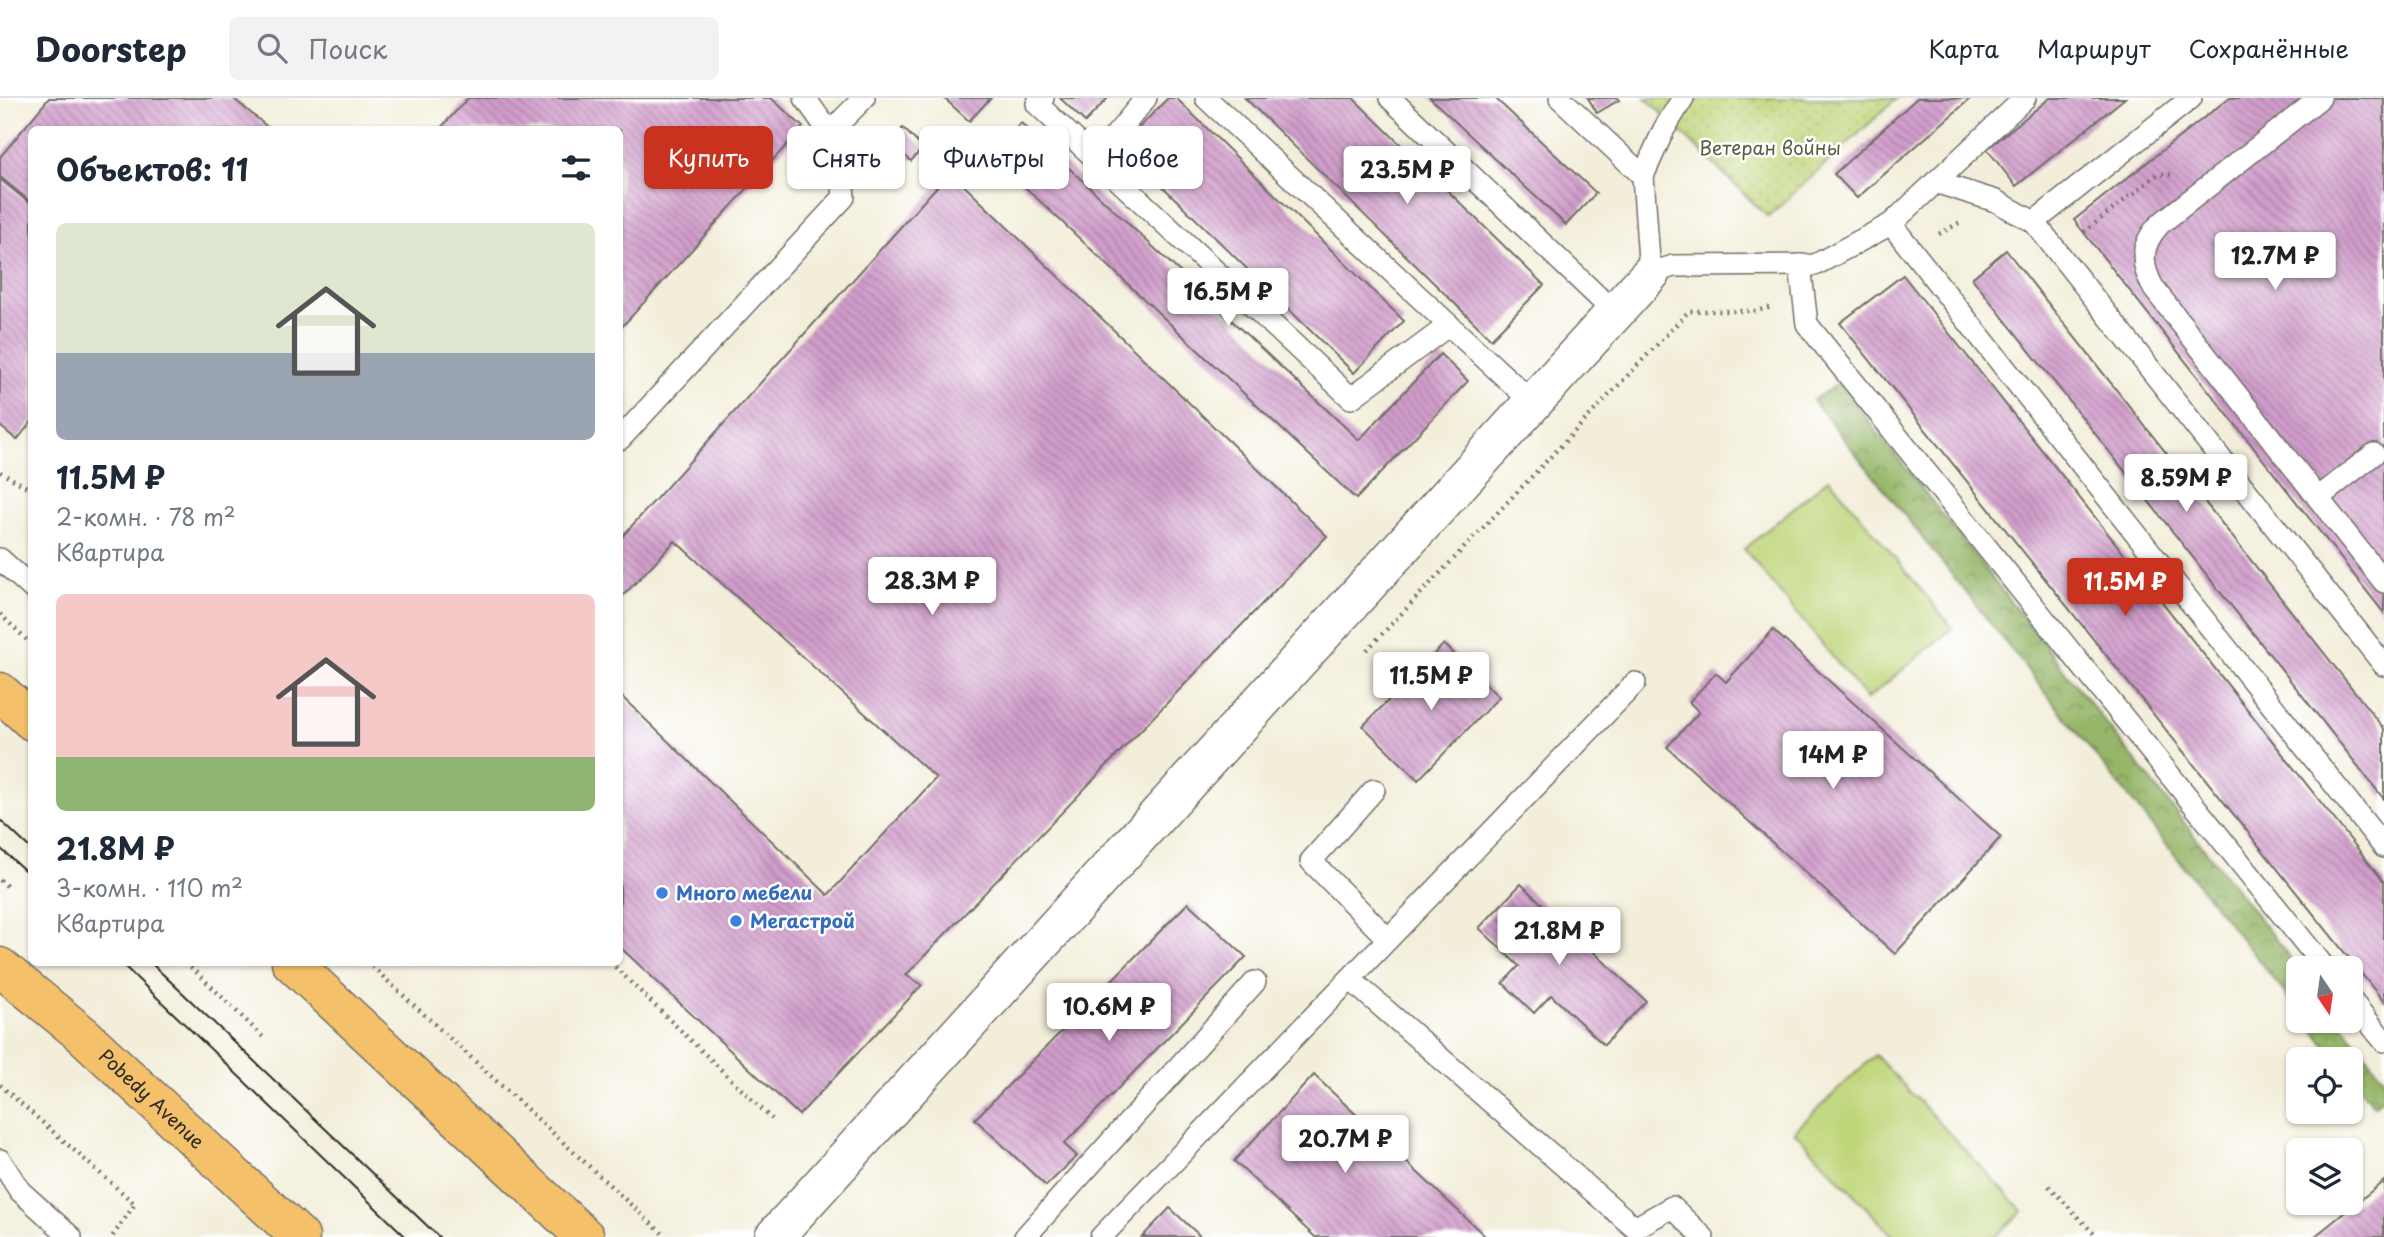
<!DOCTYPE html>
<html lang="ru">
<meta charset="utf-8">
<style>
body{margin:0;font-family:"Playpen Sans",sans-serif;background:#f2f2f3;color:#1f2937;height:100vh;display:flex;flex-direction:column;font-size:26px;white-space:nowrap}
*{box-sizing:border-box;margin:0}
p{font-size:23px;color:#747a83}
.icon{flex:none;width:38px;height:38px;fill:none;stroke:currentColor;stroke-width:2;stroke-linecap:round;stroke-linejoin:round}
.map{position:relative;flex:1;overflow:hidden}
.side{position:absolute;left:28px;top:28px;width:595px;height:840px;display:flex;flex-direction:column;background:#fff;border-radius:10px;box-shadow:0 2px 5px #0004}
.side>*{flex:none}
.top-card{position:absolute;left:644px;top:28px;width:665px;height:63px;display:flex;gap:14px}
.needle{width:46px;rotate:167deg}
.fabs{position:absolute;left:2286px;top:858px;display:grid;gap:14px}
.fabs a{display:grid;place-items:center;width:77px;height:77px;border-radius:10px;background:#fff;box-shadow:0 2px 5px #0004;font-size:35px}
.price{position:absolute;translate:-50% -60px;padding:0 16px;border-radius:7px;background:#fff;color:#222;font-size:23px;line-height:46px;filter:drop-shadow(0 2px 4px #0008)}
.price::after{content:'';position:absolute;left:50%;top:42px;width:21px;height:16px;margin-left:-10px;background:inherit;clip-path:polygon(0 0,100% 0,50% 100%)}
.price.selected{background:#c8321e;color:#fff}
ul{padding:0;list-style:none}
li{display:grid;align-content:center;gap:14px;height:371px;padding:0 28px}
li span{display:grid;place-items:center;height:217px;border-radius:10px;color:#555}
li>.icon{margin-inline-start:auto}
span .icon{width:126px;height:126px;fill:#fffc;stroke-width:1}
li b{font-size:30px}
h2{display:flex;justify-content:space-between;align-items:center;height:84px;padding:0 28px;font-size:30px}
.pill{padding:0 24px;border-radius:10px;background:#fff;box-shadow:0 2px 5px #0004;font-size:24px;line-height:63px}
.pill.selected{background:#c8321e;color:#fff}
header{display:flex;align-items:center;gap:42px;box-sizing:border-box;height:98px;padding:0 35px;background:#fff;border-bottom:2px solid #e0e1e3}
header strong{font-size:33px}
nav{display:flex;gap:38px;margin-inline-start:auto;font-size:24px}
.search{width:490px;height:63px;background:#f2f2f3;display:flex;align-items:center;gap:18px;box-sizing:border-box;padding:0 24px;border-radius:10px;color:#747a83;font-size:26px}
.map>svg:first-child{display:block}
.forest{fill:url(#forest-crowns);stroke:#61704a;stroke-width:2}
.park{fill:#bfd579;stroke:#758052;stroke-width:2}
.garden{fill:url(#garden-dots);stroke:#758052;stroke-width:2}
.building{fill:url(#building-back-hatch)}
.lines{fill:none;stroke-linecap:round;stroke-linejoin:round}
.service-casing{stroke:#716f68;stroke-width:24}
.minor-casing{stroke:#716f68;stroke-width:41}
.primary-casing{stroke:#716f68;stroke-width:41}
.path{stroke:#716f68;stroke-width:4.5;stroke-dasharray:2 5;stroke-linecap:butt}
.service{stroke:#fff;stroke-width:21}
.minor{stroke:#fff;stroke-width:38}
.primary{stroke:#f4c16a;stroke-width:38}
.tram{stroke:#2b2b2b;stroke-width:2}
.shop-dot{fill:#3f7fe0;stroke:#fff;stroke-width:2.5}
.labels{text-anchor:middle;stroke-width:5;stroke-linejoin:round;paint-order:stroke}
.park-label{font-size:19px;fill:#575e42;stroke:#fff}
.shop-label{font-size:19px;font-weight:bold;fill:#366cbe;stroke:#fff;text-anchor:start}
.street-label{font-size:19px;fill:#2b2b2b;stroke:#fff}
</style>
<header>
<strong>Doorstep</strong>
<div class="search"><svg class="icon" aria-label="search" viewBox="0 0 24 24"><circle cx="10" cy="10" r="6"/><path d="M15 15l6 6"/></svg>Поиск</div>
<nav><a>Карта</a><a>Маршрут</a><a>Сохранённые</a></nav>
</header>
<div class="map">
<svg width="2384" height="1139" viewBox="0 0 2384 1139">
<defs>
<pattern id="forest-crowns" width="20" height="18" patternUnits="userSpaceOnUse" patternTransform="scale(1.75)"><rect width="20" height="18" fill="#97b669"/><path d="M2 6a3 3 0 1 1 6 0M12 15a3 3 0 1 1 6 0" fill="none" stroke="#7b9457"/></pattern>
<pattern id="garden-dots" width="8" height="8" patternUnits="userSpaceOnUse" patternTransform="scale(1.75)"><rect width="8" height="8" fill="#bfd579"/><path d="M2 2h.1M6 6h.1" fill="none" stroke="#a4b769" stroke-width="1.8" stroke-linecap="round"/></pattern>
<pattern id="building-back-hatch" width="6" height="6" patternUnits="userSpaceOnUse" patternTransform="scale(1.75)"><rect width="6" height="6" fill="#d19dcb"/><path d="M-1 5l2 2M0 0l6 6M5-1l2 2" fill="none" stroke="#aa80a5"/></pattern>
</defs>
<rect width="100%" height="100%" fill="#fff"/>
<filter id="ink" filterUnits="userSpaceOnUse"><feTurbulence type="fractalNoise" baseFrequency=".0143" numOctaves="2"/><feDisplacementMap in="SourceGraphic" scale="14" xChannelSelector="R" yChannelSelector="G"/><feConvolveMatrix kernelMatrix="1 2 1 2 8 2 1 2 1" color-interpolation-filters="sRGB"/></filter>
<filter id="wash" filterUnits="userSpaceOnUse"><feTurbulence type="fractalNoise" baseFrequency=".00686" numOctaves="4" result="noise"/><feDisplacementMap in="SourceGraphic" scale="28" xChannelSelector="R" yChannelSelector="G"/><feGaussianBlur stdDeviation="1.57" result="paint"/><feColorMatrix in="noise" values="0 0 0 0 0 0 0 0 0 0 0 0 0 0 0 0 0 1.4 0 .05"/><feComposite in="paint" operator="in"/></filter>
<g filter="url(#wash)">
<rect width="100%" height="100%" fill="#f3eeda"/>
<g class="forest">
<polygon points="1839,285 2298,870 2298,912 1813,302"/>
<polygon points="2306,922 2339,922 2384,980 2384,998 2374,1008 2350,978 2350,961 2336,961"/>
</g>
<g class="park">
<polygon points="1829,380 1953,530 1867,601 1744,451"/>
<polygon points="1875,957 2023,1113 1995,1139 1894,1139 1794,1033"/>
</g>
<polygon class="garden" points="1646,0 1897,0 1768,119"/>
<g id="blocks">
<g class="building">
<polygon points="49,0 233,0 271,32 32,32 32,105 0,79 0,59"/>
<polygon points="468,0 771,0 803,29 620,231 620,32 439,32"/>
<polygon points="944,0 991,0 969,23"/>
<polygon points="1060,0 1108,0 1085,24"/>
<polygon points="1168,0 1176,0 1404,223 1354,275 1121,48"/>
<polygon points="1245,0 1353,0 1544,187 1491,241"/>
<polygon points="1430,0 1495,0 1596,95 1566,127"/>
<polygon points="1588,0 1618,0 1619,2 1597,15"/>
<polygon points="1917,0 1971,0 1857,100 1834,76"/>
<polygon points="2050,0 2125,0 2016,88 1987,51"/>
<polygon points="2229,0 2384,0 2384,515 2074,122"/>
<polygon points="1021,25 1359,342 1440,256 1468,283 1356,401 991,57"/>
<polygon points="903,30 923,50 911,63 890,44"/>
<polygon points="950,74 1327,438 906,877 922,887 799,1017 620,849 620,597 828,797 936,680 675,443 620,501 620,441"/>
<polygon points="0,81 32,107 32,323 17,342 0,328"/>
<polygon points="2006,152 2384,631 2384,701 1972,180"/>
<polygon points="1903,177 2384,784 2384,904 1840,225"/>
<polygon points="1773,532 2001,739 1895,856 1667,649 1699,614 1689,604 1716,575 1726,584"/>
<polygon points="1444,546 1499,599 1418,682 1363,628"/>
<polygon points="1521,786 1646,903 1604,947 1551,897 1534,915 1503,885 1519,868 1479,830"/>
<polygon points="1188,805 1246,859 1064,1046 1077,1058 1046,1088 975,1021"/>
<polygon points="1314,977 1486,1139 1315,1139 1234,1063"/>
<polygon points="2384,1083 2384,1139 2314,1139"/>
<polygon points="1170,1110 1201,1139 1142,1139"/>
</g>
</g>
</g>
<g filter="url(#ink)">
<use href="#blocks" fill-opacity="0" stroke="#716f68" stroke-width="2"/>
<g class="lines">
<defs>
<g id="service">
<polyline points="1043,0 1037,6 1351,300 1449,227 1533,305"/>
<polyline points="1206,0 1449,227"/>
<polyline points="1390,0 1615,215"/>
<polyline points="1560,0 1643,78"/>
<polyline points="1683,0 1664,31 1643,78 1650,176 1673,168 1815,167 1891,126 2025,0"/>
<polyline points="2191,0 2034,124 2384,567"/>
<path d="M2320,0L2160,126C2140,147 2140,166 2154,191L2384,484"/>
<polyline points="829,35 864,0"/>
<polyline points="1096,61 1146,0"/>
<polyline points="1935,84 1996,103 2034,124"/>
<polyline points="1891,126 2384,749"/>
<polyline points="1800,167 1807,226 2325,870"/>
<polyline points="620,341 844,99 839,48 805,0"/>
<polyline points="2318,400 2374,356"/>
<polyline points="0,461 32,490"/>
<polyline points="1374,692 1311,763 1388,841"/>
<polyline points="1350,881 1635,1130 1672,1109 1703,1139"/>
<polyline points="2350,901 2384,943"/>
<polyline points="0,1062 20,1093 71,1139"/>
<polyline points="1025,1139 1255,884"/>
<polyline points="1101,1139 1635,585"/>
</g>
<polyline id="minor" points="774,1139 1650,176"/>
<g id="primary">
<polyline points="0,594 32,623"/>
<polyline points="291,864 585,1139"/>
<path id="s1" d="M0,869L83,937L300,1139"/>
</g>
</defs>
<use href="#service" class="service-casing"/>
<use href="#minor" class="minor-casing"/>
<use href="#primary" class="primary-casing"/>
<g class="path">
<polyline points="2084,134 2158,76 2173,77"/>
<polyline points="1939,136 1959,125"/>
<polyline points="0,374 32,392"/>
<polyline points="0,516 32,547"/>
<polyline points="1367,552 1689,213 1756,213 1772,209"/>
<polyline points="0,782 9,790"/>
<polyline points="186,864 264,940"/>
<polyline points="367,864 666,1139"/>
<polyline points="610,864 772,1021"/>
<polyline points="0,987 135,1106 112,1139"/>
<polyline points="2049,1088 2097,1139"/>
</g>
<use href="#service" class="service"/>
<use href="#minor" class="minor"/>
<use href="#primary" class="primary"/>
<g class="tram">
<polyline points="0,722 32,752"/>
<polyline points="0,750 32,779"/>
<polyline points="120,864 406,1139"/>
<polyline points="150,864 439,1139"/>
</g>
</g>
</g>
<g class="shop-dot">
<circle cx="662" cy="795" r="7"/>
<circle cx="736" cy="823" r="7"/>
</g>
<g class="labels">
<g class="park-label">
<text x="1770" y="57">Ветеран войны</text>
</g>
<g class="shop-label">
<text x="676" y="802">Много мебели</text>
<text x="750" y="830">Мегастрой</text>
</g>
<g class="street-label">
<text dy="7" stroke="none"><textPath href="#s1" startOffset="201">Pobedy Avenue</textPath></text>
</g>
</g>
</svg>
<div class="fabs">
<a><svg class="needle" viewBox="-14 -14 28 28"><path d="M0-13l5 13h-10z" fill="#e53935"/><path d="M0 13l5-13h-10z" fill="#747a83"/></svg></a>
<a><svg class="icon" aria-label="locate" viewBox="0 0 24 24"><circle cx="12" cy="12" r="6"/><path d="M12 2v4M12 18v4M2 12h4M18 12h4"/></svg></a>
<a><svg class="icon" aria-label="layers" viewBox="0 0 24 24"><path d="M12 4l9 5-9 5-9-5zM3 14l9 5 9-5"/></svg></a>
</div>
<b class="price" style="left:1407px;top:108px">23.5M ₽</b>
<b class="price" style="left:2275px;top:194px">12.7M ₽</b>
<b class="price" style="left:1228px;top:230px">16.5M ₽</b>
<b class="price" style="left:2186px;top:416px">8.59M ₽</b>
<b class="price" style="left:932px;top:519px">28.3M ₽</b>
<b class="price selected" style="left:2125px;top:520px">11.5M ₽</b>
<b class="price" style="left:1431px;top:614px">11.5M ₽</b>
<b class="price" style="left:1833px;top:693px">14M ₽</b>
<b class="price" style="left:1559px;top:869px">21.8M ₽</b>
<b class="price" style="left:1109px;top:945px">10.6M ₽</b>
<b class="price" style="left:1345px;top:1077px">20.7M ₽</b>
<div class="top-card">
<a class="pill selected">Купить</a>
<a class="pill">Снять</a>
<a class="pill">Фильтры</a>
<a class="pill">Новое</a>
</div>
<section class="side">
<h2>Объектов: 11<svg class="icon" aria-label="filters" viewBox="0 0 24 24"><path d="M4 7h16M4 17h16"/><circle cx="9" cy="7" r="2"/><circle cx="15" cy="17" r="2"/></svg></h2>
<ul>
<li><span style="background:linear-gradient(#dfe7d0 60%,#9aa5b1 0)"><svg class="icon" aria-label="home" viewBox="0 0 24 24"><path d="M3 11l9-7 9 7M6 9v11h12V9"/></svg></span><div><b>11.5M ₽</b><p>2-комн. · 78 m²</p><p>Квартира</p></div></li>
<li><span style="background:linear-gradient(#f6c9c9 75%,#8fb573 0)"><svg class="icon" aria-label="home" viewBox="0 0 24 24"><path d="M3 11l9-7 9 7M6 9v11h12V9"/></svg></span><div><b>21.8M ₽</b><p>3-комн. · 110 m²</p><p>Квартира</p></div></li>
</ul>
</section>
</div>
